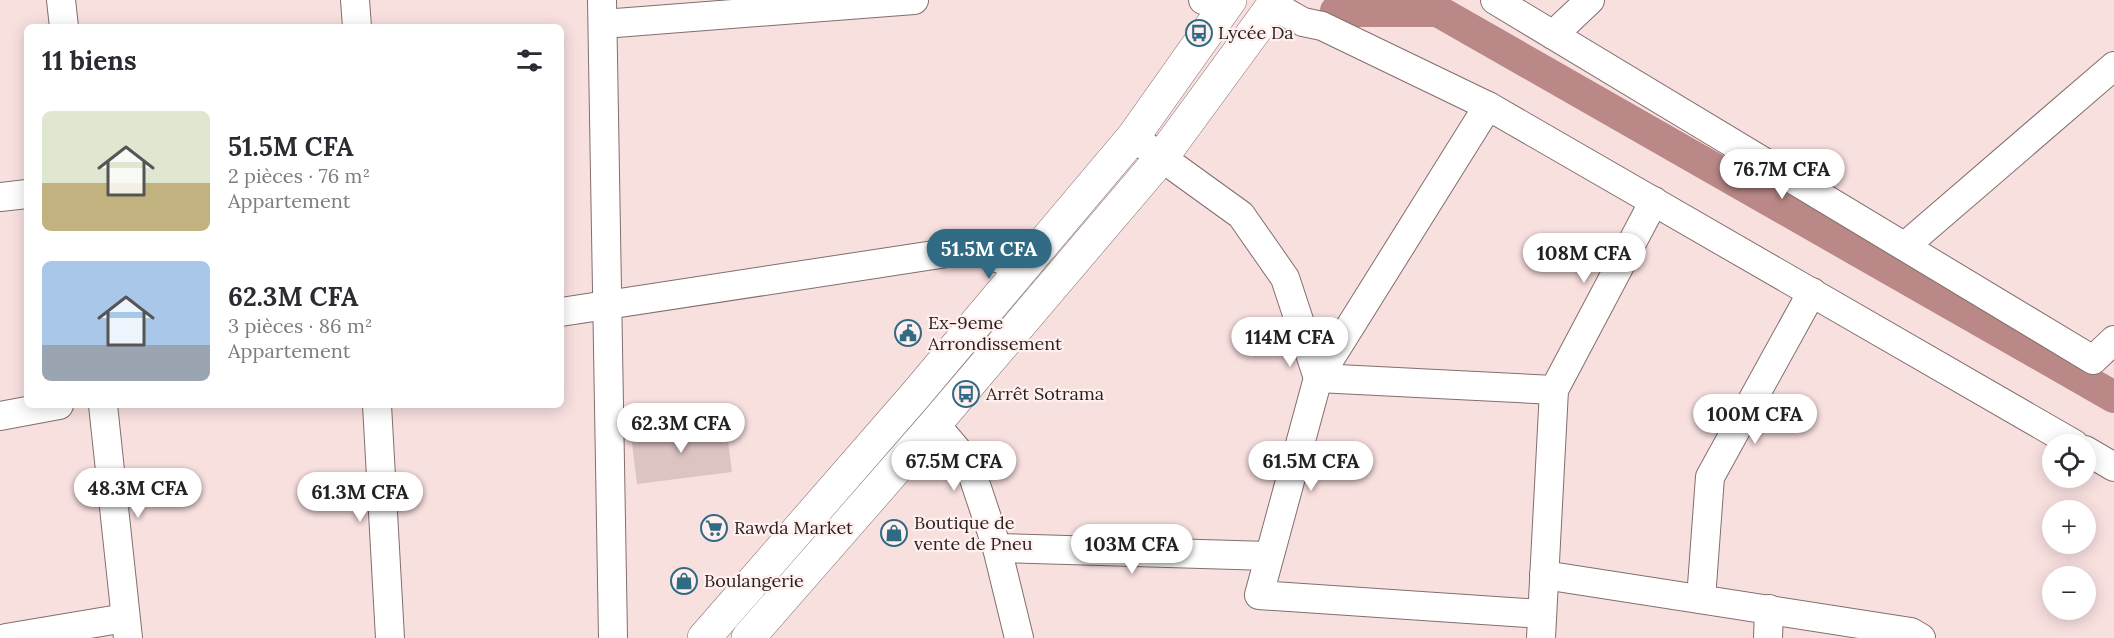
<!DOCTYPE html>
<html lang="fr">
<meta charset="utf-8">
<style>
body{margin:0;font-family:Lora,serif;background:#f7f7f7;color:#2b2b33;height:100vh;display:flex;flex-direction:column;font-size:22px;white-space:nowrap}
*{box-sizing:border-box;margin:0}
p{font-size:20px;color:#7c7c81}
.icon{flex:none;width:33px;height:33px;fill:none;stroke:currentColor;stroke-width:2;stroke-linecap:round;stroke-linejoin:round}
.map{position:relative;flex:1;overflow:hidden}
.panel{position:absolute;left:24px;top:24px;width:540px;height:384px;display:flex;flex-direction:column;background:#fff;border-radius:9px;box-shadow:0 3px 15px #0003}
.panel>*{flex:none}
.fabs{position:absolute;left:2042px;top:434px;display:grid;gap:12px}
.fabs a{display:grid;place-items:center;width:54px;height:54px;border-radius:50%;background:#fff;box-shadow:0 3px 15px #0003;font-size:30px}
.price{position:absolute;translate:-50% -51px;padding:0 14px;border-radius:21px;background:#fff;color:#222;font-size:20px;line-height:39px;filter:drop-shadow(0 2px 3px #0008)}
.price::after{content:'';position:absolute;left:50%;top:36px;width:18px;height:14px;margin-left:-9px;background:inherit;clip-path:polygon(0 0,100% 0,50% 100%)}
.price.active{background:#306a83;color:#fff}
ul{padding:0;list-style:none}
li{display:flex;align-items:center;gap:18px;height:150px;padding:0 18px}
li span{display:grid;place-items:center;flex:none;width:168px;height:120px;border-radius:9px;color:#555}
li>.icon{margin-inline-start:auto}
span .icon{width:72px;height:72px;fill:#fffc;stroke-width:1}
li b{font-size:26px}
h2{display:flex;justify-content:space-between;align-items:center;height:72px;padding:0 18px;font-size:26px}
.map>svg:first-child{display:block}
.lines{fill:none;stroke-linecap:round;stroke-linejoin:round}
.canal{stroke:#b98887;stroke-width:32}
.building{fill:#dcc4c3}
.street-casing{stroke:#836e6d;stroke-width:30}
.highway-casing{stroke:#836e6d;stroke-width:34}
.street{stroke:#fff;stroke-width:28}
.highway{stroke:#fff;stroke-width:33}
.labels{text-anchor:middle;stroke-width:4.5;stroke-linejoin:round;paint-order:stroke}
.poi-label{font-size:18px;fill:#271f1e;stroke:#fff0ef;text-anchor:start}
</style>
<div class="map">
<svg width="2114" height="638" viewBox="0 0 2114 638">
<rect width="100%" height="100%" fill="#f8e0df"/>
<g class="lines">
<polyline class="canal" points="1336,11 1438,11 2114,397"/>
</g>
<polygon class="building" points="726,424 732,472 637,484 631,435"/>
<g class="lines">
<defs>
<g id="street">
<polyline points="61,0 64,27"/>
<polyline points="355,0 357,27"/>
<polyline points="602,0 613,638"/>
<polyline points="1203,0 1228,3"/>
<polyline points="1495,0 2093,360 2114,340"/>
<polyline points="1273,5 1303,22 1322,26 1488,106 2074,444"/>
<polyline points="603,24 914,0"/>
<polyline points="1553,35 1590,0"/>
<polyline points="1488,106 1318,378 1259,595 1542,614"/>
<polyline points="1133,137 1241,215 1285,278 1318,378 1554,390"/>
<polyline points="0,197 27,194"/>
<polyline points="1905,246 2114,66"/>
<polyline points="561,312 973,249 1021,267"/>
<polyline points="103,405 128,638"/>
<polyline points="377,405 390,638"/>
<polyline points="0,416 59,405"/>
<polyline points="935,424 969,464 997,548 1019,638"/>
<polyline points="2085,450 2114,467"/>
<polyline points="997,548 1269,556"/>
<polyline points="1544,575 1911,632 1921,638"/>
<polyline points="1701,599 1710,477 1812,292"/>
<polyline points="6,638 125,618"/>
<polyline points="1541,638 1554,390 1654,201"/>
<polyline points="1768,638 1769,609"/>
</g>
<g id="highway">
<polyline points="704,638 913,398 1133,137 1230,0"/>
<polyline points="748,638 935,424 1162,157 1277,0"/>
</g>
</defs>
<use href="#street" class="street-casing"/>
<use href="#highway" class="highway-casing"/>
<use href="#street" class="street"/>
<use href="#highway" class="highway"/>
</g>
<defs>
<symbol id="bus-ring" viewBox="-11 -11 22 22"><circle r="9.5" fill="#fff0ef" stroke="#306a83" stroke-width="1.5"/><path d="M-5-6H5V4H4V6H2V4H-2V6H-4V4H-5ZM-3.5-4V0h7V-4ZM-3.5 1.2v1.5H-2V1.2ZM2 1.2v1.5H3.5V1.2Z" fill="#306a83"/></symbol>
<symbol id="civic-ring" viewBox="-11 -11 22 22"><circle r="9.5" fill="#fff0ef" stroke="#306a83" stroke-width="1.5"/><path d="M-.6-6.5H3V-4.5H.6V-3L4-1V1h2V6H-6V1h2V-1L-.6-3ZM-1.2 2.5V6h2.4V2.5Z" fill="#306a83"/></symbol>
<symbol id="supermarket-ring" viewBox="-11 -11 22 22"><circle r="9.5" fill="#fff0ef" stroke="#306a83" stroke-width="1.5"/><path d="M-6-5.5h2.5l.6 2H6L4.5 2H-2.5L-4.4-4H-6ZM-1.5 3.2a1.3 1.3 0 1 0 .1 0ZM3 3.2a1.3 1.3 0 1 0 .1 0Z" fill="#306a83"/></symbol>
<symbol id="shop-ring" viewBox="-11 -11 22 22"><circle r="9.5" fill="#fff0ef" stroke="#306a83" stroke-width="1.5"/><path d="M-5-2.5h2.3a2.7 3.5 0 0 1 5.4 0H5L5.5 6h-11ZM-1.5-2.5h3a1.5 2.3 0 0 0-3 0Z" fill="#306a83"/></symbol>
</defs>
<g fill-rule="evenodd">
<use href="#bus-ring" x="1184" y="18" width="30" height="30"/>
<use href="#civic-ring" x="893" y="318" width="30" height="30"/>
<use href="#bus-ring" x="951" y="379" width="30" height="30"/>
<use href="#supermarket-ring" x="699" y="513" width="30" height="30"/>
<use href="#shop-ring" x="879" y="518" width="30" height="30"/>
<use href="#shop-ring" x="669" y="566" width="30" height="30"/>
</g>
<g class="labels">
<g class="poi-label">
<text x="1218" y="39">Lycée Da</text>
<text x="928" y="329">Ex-9eme<tspan x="928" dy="21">Arrondissement</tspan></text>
<text x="986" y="400">Arrêt Sotrama</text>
<text x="914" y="529">Boutique de<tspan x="914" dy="21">vente de Pneu</tspan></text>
<text x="734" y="534">Rawda Market</text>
<text x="704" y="587">Boulangerie</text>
</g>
</g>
</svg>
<div class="fabs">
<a><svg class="icon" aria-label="locate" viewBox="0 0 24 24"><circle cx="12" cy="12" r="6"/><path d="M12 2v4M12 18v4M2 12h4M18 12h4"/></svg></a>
<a>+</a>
<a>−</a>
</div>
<b class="price" style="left:1782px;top:200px">76.7M CFA</b>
<b class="price active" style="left:989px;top:280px">51.5M CFA</b>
<b class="price" style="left:1584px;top:284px">108M CFA</b>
<b class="price" style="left:1290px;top:368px">114M CFA</b>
<b class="price" style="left:1755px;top:445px">100M CFA</b>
<b class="price" style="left:681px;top:454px">62.3M CFA</b>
<b class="price" style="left:954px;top:492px">67.5M CFA</b>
<b class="price" style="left:1311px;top:492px">61.5M CFA</b>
<b class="price" style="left:138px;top:519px">48.3M CFA</b>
<b class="price" style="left:360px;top:523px">61.3M CFA</b>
<b class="price" style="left:1132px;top:575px">103M CFA</b>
<section class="panel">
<h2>11 biens<svg class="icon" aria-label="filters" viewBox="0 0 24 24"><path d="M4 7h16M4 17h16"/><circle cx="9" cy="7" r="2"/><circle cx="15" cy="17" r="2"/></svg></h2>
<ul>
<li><span style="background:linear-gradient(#dfe7d0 60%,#c2b280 0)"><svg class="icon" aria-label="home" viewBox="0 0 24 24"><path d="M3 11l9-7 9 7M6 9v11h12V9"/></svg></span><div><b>51.5M CFA</b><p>2 pièces · 76 m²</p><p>Appartement</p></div></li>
<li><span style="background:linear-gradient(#a9c7e8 70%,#9aa5b1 0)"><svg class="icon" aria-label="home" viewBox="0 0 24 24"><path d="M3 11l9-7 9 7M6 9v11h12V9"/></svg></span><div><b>62.3M CFA</b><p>3 pièces · 86 m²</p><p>Appartement</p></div></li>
</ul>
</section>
</div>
